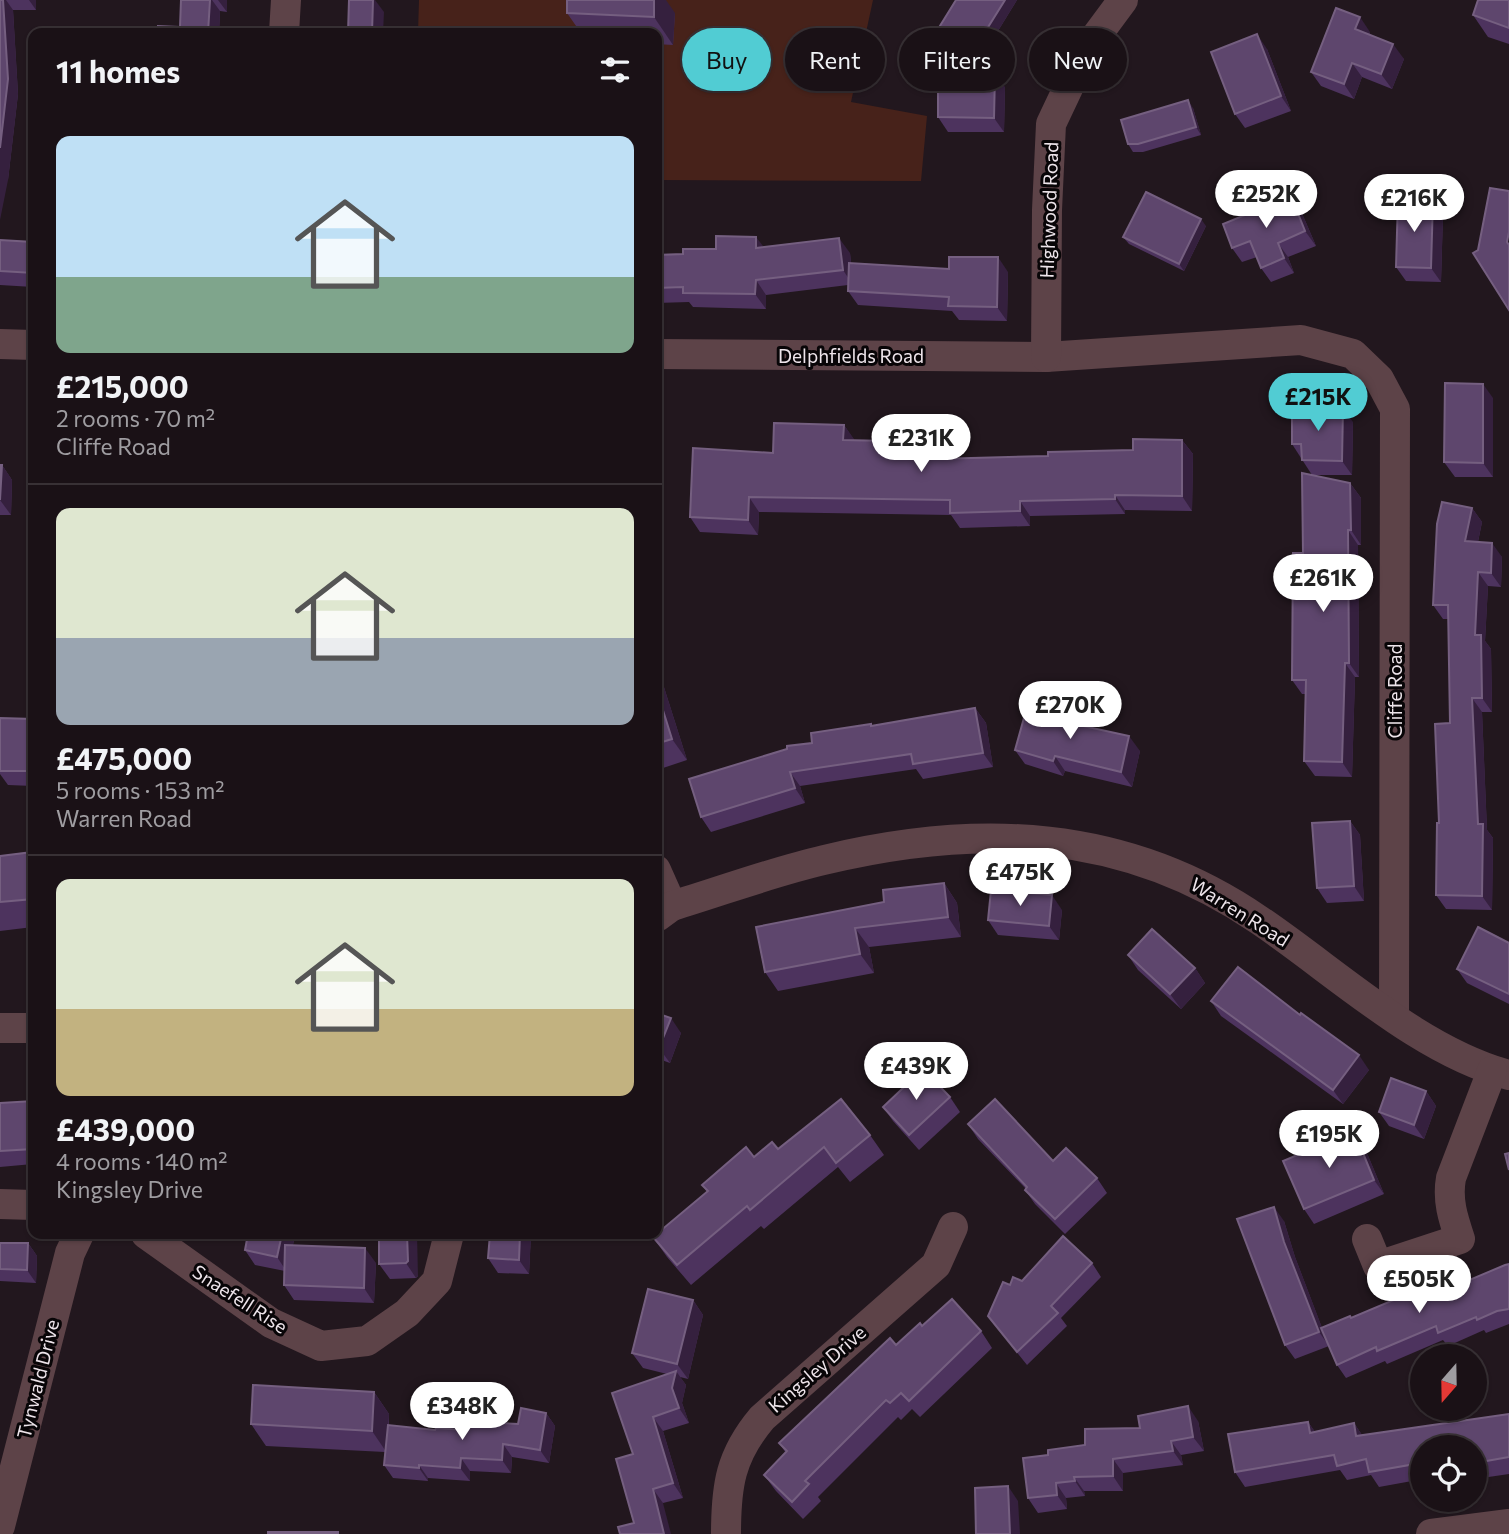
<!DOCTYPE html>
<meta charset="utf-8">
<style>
body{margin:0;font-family:Commissioner,sans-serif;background:#271f23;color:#f1f3f6;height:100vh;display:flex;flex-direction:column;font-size:26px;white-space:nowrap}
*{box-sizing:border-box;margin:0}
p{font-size:23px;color:#9f9da1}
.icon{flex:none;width:38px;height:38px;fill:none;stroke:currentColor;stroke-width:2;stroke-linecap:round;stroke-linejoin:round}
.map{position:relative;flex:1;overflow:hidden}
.panel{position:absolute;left:28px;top:28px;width:634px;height:1211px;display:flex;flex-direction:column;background:#1a1116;border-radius:14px;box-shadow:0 2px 5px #0004,0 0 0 2px #383135}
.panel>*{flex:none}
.hud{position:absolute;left:682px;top:28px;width:665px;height:63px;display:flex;gap:14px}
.needle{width:46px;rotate:200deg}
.controls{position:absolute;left:1410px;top:1344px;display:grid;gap:14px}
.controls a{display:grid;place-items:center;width:77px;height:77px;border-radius:50%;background:#1a1116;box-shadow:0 2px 5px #0004,0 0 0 2px #383135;font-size:35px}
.price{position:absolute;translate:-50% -60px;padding:0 16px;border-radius:24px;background:#fff;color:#222;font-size:23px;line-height:46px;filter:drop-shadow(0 2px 4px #0008)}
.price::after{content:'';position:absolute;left:50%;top:42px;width:21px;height:16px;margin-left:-10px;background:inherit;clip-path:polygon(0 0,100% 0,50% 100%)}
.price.selected{background:#51ccd3;color:#111}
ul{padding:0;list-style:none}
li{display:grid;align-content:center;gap:14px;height:371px;padding:0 28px}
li+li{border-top:2px solid #383135}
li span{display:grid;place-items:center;height:217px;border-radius:14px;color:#555}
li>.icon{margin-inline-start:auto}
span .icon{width:126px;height:126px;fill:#fffc;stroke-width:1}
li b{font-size:30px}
h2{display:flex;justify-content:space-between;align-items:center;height:84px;padding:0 28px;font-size:30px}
.pill{padding:0 24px;border-radius:32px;background:#1a1116;box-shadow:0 2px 5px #0004,0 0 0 2px #383135;font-size:24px;line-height:63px}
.pill.selected{background:#51ccd3;color:#111}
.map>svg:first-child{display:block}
.green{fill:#47221a}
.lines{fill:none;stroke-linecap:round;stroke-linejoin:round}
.minor{stroke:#5d4348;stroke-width:30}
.wall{fill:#4d335e}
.shaded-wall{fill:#35203e}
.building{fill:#5e466d;stroke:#755f80;stroke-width:2}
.labels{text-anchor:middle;stroke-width:6;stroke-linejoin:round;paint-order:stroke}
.street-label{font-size:19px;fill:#ede4ea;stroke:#080507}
</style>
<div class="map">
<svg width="1509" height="1534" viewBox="0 0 1509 1534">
<rect width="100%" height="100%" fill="#22171e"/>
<polygon class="green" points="419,0 873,0 851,102 927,116 921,181 656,180 656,33 418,33"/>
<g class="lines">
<g class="minor">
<polyline points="284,33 286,0"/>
<polyline points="0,344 33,345"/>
<polyline points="656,354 1046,357 1301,340 1353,354 1379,379 1395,409 1394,1016"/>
<polyline points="1046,357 1047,210 1051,124 1086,50 1123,0"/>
<polyline points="656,870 672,906 657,917"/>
<path d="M672,906C722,891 772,872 824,860C977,823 1125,828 1259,920C1336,972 1419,1051 1509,1075"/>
<polyline points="0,1028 33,1028"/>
<polyline points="0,1204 33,1205"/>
<polyline points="146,1234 271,1323 321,1346 367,1341 407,1313 437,1281 449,1234"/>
<path d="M1367,1239L1378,1266L1460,1239C1453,1218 1447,1200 1451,1178L1492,1071"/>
<polyline points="0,1526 70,1253 79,1234"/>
<path d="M726,1534C726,1486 730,1456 762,1418L936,1265L953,1227"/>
<polyline points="1431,1534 1509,1524"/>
</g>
</g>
<g class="wall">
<polygon points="0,0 36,0 36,10 13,10 18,94 8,180"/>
<polygon points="181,0 227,0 227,12 220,11 219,33 158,33 180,27"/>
<polygon points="956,0 1017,0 977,65 942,43 935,34"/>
<polygon points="1509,0 1509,44 1488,37 1473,15"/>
<polygon points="567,13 675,13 673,45 656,44 656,33 581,33"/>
<polygon points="1370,32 1369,35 1404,59 1392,89 1362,77 1354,99 1321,86 1311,72"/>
<polygon points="1267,49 1291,111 1245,128 1235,114"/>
<polygon points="1005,87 1004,132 948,132 938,117"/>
<polygon points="1193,108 1201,135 1143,152 1133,152 1128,144"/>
<polygon points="1301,211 1316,246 1288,257 1294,273 1271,282 1261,268 1257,257 1242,262 1232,248"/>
<polygon points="1443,214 1441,282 1406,281 1396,267"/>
<polygon points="1206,226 1184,271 1129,244 1123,237"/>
<polygon points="0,240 33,242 33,287 0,285"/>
<polygon points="764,247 850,253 851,263 1008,272 1007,321 959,320 952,311 858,305 848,291 848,285 766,295 766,309 693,307 689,302 656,303 656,255 683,254 716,249"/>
<polygon points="1493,398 1493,477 1455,477 1444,462"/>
<polygon points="1353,422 1352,475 1312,475 1292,444"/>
<polygon points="844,425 854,440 944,457 944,459 1048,456 1133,450 1182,440 1193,454 1192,511 1125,510 1125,514 1030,516 1030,526 960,528 951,515 759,512 758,535 700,532 690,517 773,453"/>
<polygon points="0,465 2,465 12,480 11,515 0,515"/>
<polygon points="1350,483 1361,498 1361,545 1358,545 1359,677 1355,677 1352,777 1315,776 1304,761 1306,694 1302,694 1292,680 1303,553"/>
<polygon points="1472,508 1482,522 1478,542 1502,557 1501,587 1488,586 1485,641 1491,649 1492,712 1482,712 1487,830 1493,838 1492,910 1446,909 1436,895 1439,823 1450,723 1449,619 1443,619 1433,605"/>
<polygon points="656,662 687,760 660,769 656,764"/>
<polygon points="975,708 986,723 993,767 923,779 916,769 800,786 805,803 711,832 701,817 812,743 872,726"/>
<polygon points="0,718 33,719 33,786 8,785 0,774"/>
<polygon points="1066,718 1069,723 1140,751 1132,787 1065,771 1063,776 1025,764 1015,750"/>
<polygon points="1350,821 1360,835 1364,901 1327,903 1317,888"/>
<polygon points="33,852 33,927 0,931 0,856"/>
<polygon points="944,883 957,903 961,937 869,947 874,973 778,991 765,972 884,902"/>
<polygon points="1062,910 1059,940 998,935 988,920"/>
<polygon points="1509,943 1509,1004 1467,983 1457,969"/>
<polygon points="1128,955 1195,968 1205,983 1181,1009 1138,970"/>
<polygon points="1211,1001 1369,1070 1343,1104 1221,1016"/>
<polygon points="656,1013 681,1033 670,1063 656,1058"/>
<polygon points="1426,1091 1436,1106 1424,1139 1389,1126 1379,1112"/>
<polygon points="950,1097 960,1112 919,1150 893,1121 883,1107"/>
<polygon points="33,1101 33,1164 0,1167 0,1103"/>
<polygon points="968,1124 1053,1161 1097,1178 1107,1193 1065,1234 1035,1204 1025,1190 1026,1189 978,1139"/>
<polygon points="1354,1131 1364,1146 1384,1194 1314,1224 1304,1209"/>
<polygon points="870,1135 884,1155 850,1182 838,1167 764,1229 761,1226 691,1285 667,1257 653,1237 707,1192 702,1185 754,1157 778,1149"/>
<polygon points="1284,1221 1295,1257 1322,1328 1352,1318 1410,1293 1415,1299 1453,1287 1509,1264 1509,1324 1486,1333 1484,1330 1448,1346 1443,1340 1387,1364 1385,1361 1346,1378 1337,1365 1329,1346 1295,1359 1285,1345"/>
<polygon points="211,1234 294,1234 295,1235 293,1245 376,1263 374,1303 294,1300 284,1285 285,1271 255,1265 245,1250 247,1239 212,1236"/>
<polygon points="379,1234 418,1276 416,1278 390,1279 379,1264"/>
<polygon points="490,1234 531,1234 529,1274 498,1273 488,1258"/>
<polygon points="0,1243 28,1243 37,1256 36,1283 0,1281"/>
<polygon points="1092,1263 1101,1277 1061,1318 1067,1326 1027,1365 988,1316 1010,1285 1022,1281"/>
<polygon points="693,1300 703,1315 688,1379 680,1377 686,1385 682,1403 689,1423 663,1431 683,1498 663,1503 634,1523 633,1454 667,1374 643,1368 632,1353"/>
<polygon points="981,1331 992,1348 920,1417 912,1409 901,1420 898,1417 818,1497 821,1501 803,1519 776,1491 764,1475 786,1453 779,1443 896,1345"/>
<polygon points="374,1392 389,1414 389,1425 435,1430 465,1430 518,1424 546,1413 555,1426 549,1463 512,1457 511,1473 470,1471 470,1481 428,1478 428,1481 393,1478 384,1465 385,1452 266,1446 251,1424"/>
<polygon points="1509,1414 1509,1474 1475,1479 1475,1447 1423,1447 1423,1479 1379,1487 1371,1475 1347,1480 1340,1470 1245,1487 1235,1472 1308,1422 1315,1432 1354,1423 1362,1435"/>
<polygon points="1198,1421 1204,1451 1181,1455 1183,1465 1123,1473 1123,1491 1084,1491 1085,1496 1066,1498 1067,1509 1038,1513 1028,1498 1048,1455 1140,1428"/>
</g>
<g class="shaded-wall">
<polygon points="3,0 6,0 13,10 18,94 8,180 0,220 0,148"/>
<polygon points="29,0 36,0 36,10"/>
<polygon points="210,0 212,0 220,11 219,33 208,33"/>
<polygon points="218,0 227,0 227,12"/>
<polygon points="373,0 375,0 384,12 383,33 372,33"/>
<polygon points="654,0 666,0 675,13 673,45 654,17"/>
<polygon points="1005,0 1017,0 977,65 970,56"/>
<polygon points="1360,17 1370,32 1366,44 1355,29"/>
<polygon points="1257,34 1267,49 1291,111 1281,96"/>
<polygon points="1393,44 1404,59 1392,89 1381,74"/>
<polygon points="1352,63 1362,77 1354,99 1344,84"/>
<polygon points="995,73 1005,87 1004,132 994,118"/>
<polygon points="1188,100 1193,108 1201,135 1196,127"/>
<polygon points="1291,196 1301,211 1316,246 1305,231"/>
<polygon points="1433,200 1443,214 1441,282 1431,268"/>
<polygon points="1201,219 1206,226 1184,271 1179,264"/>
<polygon points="756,237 767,251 756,248"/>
<polygon points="839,238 850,253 853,285 843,270"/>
<polygon points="1278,243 1288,257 1294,273 1284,258"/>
<polygon points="998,257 1008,272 1007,321 997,307"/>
<polygon points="756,280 766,295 766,309 755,294"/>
<polygon points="1483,384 1493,398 1493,477 1483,463"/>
<polygon points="1343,408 1353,422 1352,475 1342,461"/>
<polygon points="844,425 854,439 853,455 843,440"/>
<polygon points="1182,440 1193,454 1192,511 1182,496"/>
<polygon points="934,442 944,457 944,474 934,459"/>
<polygon points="2,465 12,480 11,515 0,500"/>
<polygon points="1350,483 1361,498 1361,545 1351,530"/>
<polygon points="1115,495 1125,510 1125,514 1115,499"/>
<polygon points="749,497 759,512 758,535 748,520"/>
<polygon points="1020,501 1030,516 1030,526 1020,511"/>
<polygon points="1472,508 1482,522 1475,556 1465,541"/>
<polygon points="1348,530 1358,545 1359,677 1349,663"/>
<polygon points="1492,543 1502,557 1501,587 1491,573"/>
<polygon points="1478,572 1488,586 1485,641 1491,649 1492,712 1482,698 1475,635"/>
<polygon points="656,662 687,760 672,739 656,688"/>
<polygon points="1345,663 1355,677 1352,777 1342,762"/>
<polygon points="1472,698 1482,712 1487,830 1493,838 1492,910 1482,896"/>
<polygon points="975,708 986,723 993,767 983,753"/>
<polygon points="1129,736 1140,751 1132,787 1121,772"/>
<polygon points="1055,756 1065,771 1063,776 1053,761"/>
<polygon points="790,772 800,786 805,803 795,788"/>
<polygon points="1350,821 1360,835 1364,901 1354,886"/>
<polygon points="944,883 957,903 961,937 948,917"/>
<polygon points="1052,895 1062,910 1059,940 1049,926"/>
<polygon points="855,928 869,947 874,973 860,954"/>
<polygon points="1195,968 1205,983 1181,1009 1170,994"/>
<polygon points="671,1018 681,1033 670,1063 659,1048"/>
<polygon points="1359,1055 1369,1070 1343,1104 1333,1090"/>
<polygon points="1426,1091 1436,1106 1424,1139 1414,1125"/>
<polygon points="1354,1131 1364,1146 1384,1194 1374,1180"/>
<polygon points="1274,1207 1284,1221 1295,1257 1329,1346 1319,1332 1284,1242"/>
<polygon points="282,1234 294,1234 295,1235 287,1272 277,1257"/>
<polygon points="407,1234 417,1234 418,1276 416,1278 406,1263"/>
<polygon points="520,1234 531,1234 529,1274 519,1260"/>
<polygon points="28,1243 37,1256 36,1283 27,1270"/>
<polygon points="365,1248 376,1263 374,1303 364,1288"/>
<polygon points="693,1300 703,1315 688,1379 677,1364"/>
<polygon points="676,1371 686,1385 682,1403 689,1423 679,1408 672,1388"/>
<polygon points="374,1392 389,1414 387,1453 372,1431"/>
<polygon points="1188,1406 1198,1421 1204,1451 1193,1437"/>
<polygon points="546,1413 555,1426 549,1463 540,1450"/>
<polygon points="653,1417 663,1431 683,1498 673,1483"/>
<polygon points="1308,1422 1318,1436 1310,1433"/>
<polygon points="1354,1423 1364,1438 1356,1436"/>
<polygon points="1171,1441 1181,1455 1183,1465 1173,1451"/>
<polygon points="503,1444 512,1457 511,1473 502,1460"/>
<polygon points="461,1458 470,1471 470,1481 460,1468"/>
<polygon points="1113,1459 1123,1473 1123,1491 1113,1476"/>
<polygon points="419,1465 428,1478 428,1481 419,1468"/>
<polygon points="1074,1477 1084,1491 1085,1496 1075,1481"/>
<polygon points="1056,1483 1066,1498 1067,1509 1057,1495"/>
<polygon points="1008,1486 1018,1501 1020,1534 1010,1534"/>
<polygon points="653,1489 663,1503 671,1534 664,1534"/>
</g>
<g class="building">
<polygon points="0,0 3,0 8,79 0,148"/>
<polygon points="181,0 210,0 208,33 158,33 158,26 180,27"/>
<polygon points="349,0 373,0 372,33 348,33"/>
<polygon points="567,0 654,0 654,17 567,13"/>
<polygon points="956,0 1005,0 970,56 935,34"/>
<polygon points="1478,0 1509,0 1509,28 1473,15"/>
<polygon points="1336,8 1360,17 1355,29 1393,44 1381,74 1352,63 1344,84 1311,72"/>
<polygon points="1257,34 1281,96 1235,114 1211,52"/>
<polygon points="938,72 995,73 994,118 938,117"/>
<polygon points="1188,100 1196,127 1138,144 1128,144 1121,120"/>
<polygon points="1490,188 1509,191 1509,232 1507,242 1509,245 1509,310 1473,253 1478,250"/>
<polygon points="1146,192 1201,219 1179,264 1123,237"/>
<polygon points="1291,196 1305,231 1278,243 1284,258 1261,268 1250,241 1232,248 1223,224"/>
<polygon points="1398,199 1433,200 1431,268 1396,267"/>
<polygon points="716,236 756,237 756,248 839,238 843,270 756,280 755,294 683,293 683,287 656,288 656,255 683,254 683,249 716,249"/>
<polygon points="0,240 33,242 33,273 0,271"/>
<polygon points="949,257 998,257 997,307 948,306 949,297 848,291 849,263 949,269"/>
<polygon points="1445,383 1483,384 1483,463 1444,462"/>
<polygon points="1292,407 1343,408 1342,461 1302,460 1301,444 1292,444"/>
<polygon points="774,423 844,425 843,440 934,442 934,459 1048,456 1048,452 1133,450 1133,439 1182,440 1182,496 1115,495 1115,499 1020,501 1020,511 950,513 950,500 749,497 748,520 690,517 693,448 773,453"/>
<polygon points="0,465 2,465 0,500"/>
<polygon points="1302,473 1350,483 1351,530 1348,530 1349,663 1345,663 1342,762 1304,761 1306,680 1292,680 1293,553 1303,553"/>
<polygon points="1442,502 1472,508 1465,541 1492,543 1491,573 1478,572 1475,635 1481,635 1482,698 1472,698 1478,824 1483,824 1482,896 1436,895 1437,823 1439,823 1435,724 1450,723 1448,605 1433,605 1437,524"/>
<polygon points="656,688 672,739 656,744"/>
<polygon points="1027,707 1066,718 1065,722 1129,736 1121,772 1055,756 1053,761 1015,750"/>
<polygon points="975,708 983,753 913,764 911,754 790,772 795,788 701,817 689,779 787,749 787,746 812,743 811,733 871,724 871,726"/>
<polygon points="0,718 33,719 33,771 0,771"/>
<polygon points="1350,821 1354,886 1317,888 1312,823"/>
<polygon points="33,852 33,899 0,902 0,856"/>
<polygon points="944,883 948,917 855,928 860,954 765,972 756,927 884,902 883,890"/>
<polygon points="991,890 1052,895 1049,926 988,920"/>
<polygon points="1478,927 1509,943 1509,994 1457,969"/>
<polygon points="1152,929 1195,968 1170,994 1128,955"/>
<polygon points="1238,967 1300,1015 1301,1013 1359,1055 1333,1090 1211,1001"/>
<polygon points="656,1013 671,1018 659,1048 656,1047"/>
<polygon points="923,1069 950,1097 909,1135 883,1107"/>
<polygon points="1391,1078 1426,1091 1414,1125 1379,1112"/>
<polygon points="841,1099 870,1135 836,1163 824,1147 750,1210 747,1206 677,1265 653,1237 708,1191 702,1185 746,1147 754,1157 772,1142 778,1149"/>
<polygon points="995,1099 1053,1161 1066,1148 1097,1178 1055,1219 1025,1190 1027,1187 968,1124"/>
<polygon points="33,1101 33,1149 0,1151 0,1103"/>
<polygon points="1354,1131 1374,1180 1304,1209 1283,1161"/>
<polygon points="1509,1153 1509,1170 1505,1154"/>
<polygon points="1274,1207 1284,1242 1319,1332 1285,1345 1237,1219"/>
<polygon points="248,1234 282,1234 277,1257 245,1250"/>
<polygon points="379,1234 407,1234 408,1261 406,1263 379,1264"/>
<polygon points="490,1234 520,1234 519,1260 488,1258"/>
<polygon points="1063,1236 1092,1263 1051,1306 1058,1313 1017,1352 988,1316 1003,1282 1010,1285 1013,1277 1022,1281"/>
<polygon points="0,1243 28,1243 27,1270 0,1269"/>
<polygon points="285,1245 365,1248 364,1288 284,1285"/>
<polygon points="1509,1264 1509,1309 1497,1311 1477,1320 1476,1317 1438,1333 1436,1326 1377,1351 1376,1347 1337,1365 1321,1328 1350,1316 1351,1318 1410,1293 1413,1300 1452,1284 1453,1287 1505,1265"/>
<polygon points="648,1289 693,1300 677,1364 632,1353"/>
<polygon points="952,1299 981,1331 909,1401 901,1393 890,1403 886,1400 805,1481 809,1484 792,1502 764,1475 787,1451 779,1443 890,1338 896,1345 920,1323 922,1326"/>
<polygon points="676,1371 672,1388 679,1408 653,1417 673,1483 653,1489 664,1534 620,1534 618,1527 634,1523 616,1459 633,1454 612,1393"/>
<polygon points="253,1385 374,1392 372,1431 251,1424"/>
<polygon points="1188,1406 1193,1437 1171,1441 1173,1451 1113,1459 1113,1476 1074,1477 1075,1481 1056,1483 1057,1495 1028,1498 1023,1458 1048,1455 1048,1450 1085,1445 1085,1429 1140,1428 1138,1416"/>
<polygon points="521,1408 546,1413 540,1450 503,1444 502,1460 461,1458 460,1468 419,1465 419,1468 384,1465 388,1425 435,1430 436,1428 465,1430 466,1421 518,1424"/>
<polygon points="1509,1414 1509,1457 1475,1463 1475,1447 1423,1447 1423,1467 1422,1467 1421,1463 1369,1472 1366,1459 1337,1466 1334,1455 1235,1472 1228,1434 1308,1422 1310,1433 1354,1423 1356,1436"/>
<polygon points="1008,1486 1010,1534 976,1534 975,1488"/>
<rect x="268" y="1532" width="70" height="2"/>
</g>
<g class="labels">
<g class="street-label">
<text transform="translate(1049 210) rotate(-88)" y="7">Highwood Road</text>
<text x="851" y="363">Delphfields Road</text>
<text transform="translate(1395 691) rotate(-90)" y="7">Cliffe Road</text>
<text transform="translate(1240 912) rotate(32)" y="7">Warren Road</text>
<text transform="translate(240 1299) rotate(33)" y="7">Snaefell Rise</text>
<text transform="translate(817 1369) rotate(-41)" y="7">Kingsley Drive</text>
<text transform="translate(38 1379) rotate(-76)" y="7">Tynwald Drive</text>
</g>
</g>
</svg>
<div class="controls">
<a><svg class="needle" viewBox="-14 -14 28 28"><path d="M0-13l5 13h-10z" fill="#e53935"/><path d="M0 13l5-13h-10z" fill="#9f9da1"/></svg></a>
<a><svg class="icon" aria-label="locate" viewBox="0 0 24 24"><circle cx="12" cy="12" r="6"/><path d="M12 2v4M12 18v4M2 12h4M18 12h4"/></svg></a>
</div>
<b class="price" style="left:1266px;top:230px">£252K</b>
<b class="price" style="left:1414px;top:234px">£216K</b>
<b class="price selected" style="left:1318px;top:433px">£215K</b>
<b class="price" style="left:921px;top:474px">£231K</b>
<b class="price" style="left:1323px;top:614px">£261K</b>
<b class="price" style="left:1070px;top:741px">£270K</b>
<b class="price" style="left:1020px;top:908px">£475K</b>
<b class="price" style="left:916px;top:1102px">£439K</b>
<b class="price" style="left:1329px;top:1170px">£195K</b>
<b class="price" style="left:1419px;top:1315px">£505K</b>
<b class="price" style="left:462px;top:1442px">£348K</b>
<div class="hud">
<a class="pill selected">Buy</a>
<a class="pill">Rent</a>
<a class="pill">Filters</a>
<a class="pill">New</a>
</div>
<section class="panel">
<h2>11 homes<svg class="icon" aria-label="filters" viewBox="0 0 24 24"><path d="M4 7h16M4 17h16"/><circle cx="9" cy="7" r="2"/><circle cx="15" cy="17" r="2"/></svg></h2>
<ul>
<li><span style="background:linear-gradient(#bfe0f5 65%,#7fa58c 0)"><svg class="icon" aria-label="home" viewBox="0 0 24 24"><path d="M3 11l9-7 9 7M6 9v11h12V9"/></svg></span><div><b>£215,000</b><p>2 rooms · 70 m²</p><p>Cliffe Road</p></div></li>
<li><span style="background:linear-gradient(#dfe7d0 60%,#9aa5b1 0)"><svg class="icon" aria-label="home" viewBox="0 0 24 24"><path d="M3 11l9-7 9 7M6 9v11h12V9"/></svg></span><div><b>£475,000</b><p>5 rooms · 153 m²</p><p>Warren Road</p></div></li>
<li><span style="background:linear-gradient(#dfe7d0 60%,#c2b280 0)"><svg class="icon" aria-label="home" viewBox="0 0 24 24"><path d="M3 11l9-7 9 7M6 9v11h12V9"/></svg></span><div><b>£439,000</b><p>4 rooms · 140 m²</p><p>Kingsley Drive</p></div></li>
</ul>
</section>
</div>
